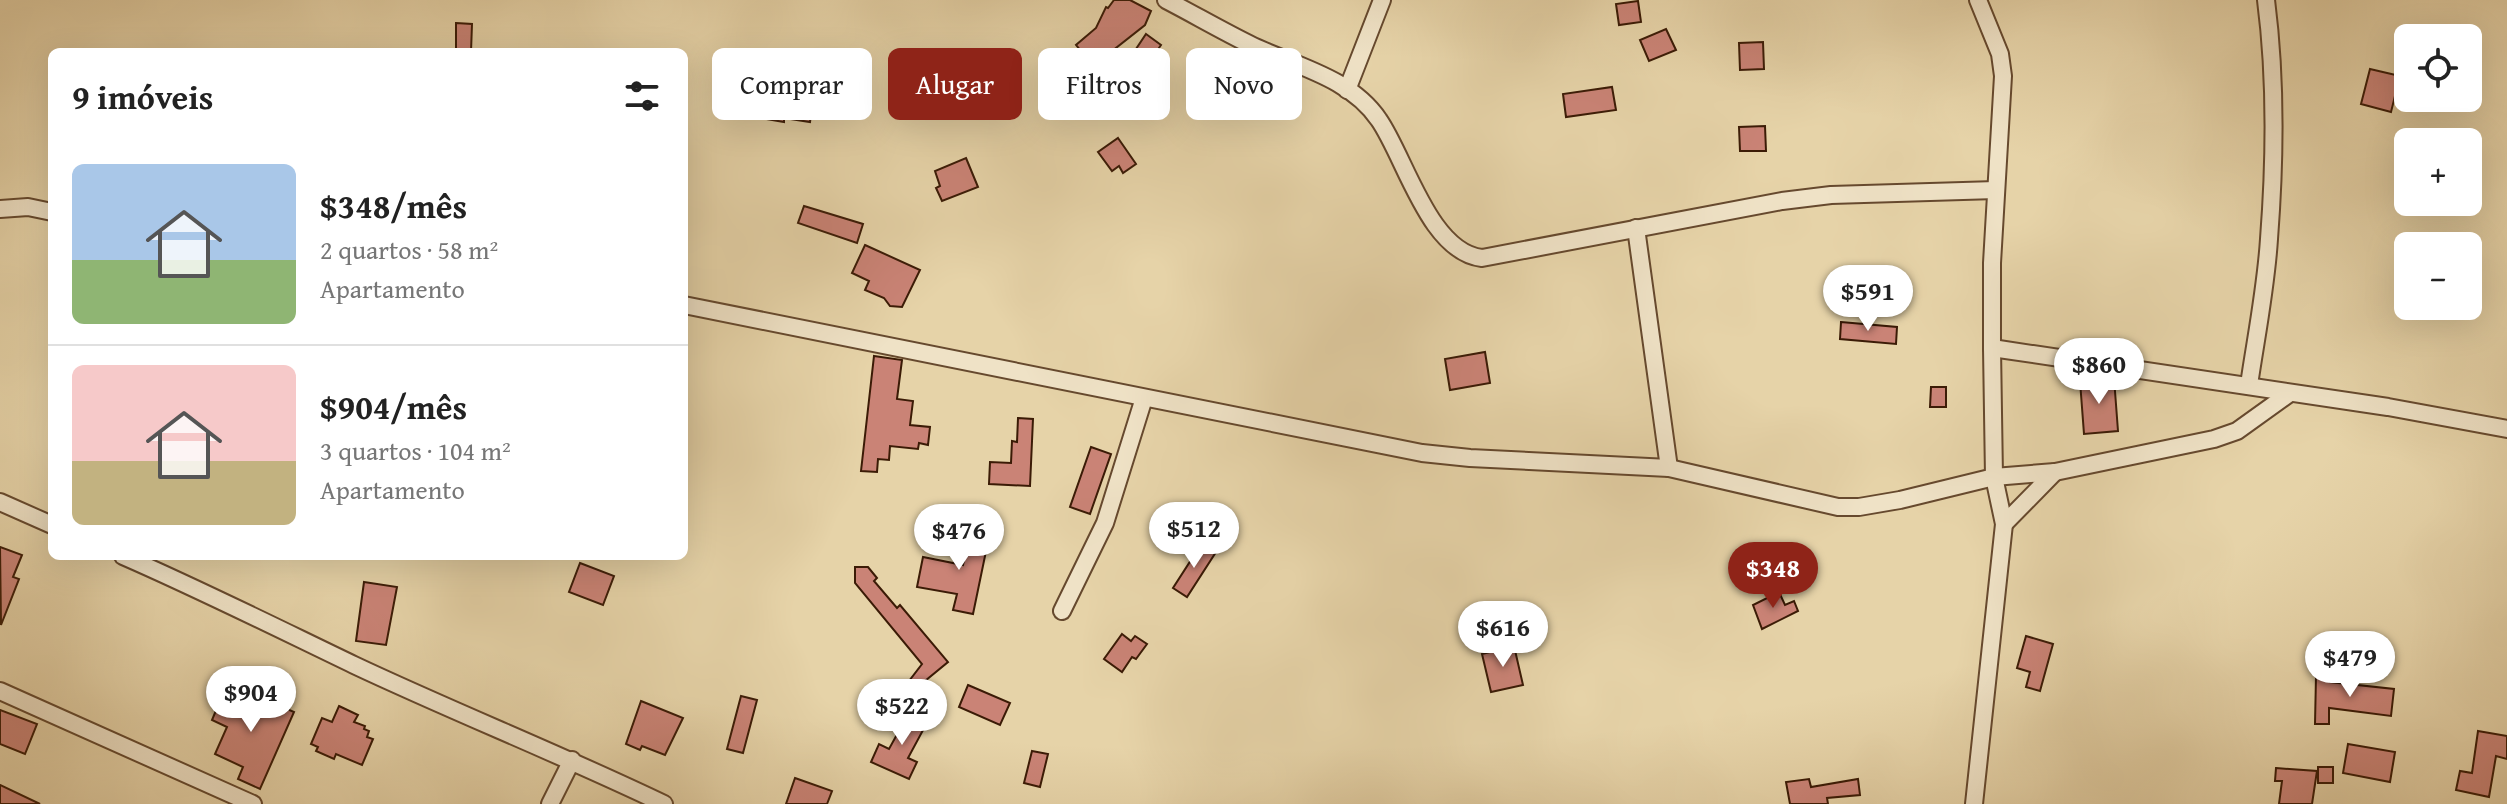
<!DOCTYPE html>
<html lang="pt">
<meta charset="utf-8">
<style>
body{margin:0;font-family:"Gentium Book Plus",serif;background:#f6f6f6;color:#222;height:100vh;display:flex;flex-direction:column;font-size:30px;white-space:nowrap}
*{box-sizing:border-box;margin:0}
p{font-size:26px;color:#767676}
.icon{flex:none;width:44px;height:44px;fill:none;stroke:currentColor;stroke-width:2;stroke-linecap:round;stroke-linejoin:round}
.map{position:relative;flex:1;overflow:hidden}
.side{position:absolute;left:48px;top:48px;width:640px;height:512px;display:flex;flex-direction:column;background:#fff;border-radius:12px;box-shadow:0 8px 32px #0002}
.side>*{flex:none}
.top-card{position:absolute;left:712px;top:48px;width:760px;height:72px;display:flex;gap:16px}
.tools{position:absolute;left:2394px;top:24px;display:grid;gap:16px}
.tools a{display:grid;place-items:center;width:88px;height:88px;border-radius:12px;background:#fff;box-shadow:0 8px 32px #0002;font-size:40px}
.price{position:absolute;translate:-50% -68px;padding:0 18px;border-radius:28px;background:#fff;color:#222;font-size:26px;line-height:52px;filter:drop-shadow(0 2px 4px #0008)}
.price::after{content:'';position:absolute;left:50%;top:48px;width:24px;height:18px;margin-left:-12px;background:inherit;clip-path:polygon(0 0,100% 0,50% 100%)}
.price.current{background:#8f2418;color:#fff}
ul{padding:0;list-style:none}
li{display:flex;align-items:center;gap:24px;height:200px;padding:0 24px}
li+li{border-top:2px solid #e0e0e0}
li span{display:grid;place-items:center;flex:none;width:224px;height:160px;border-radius:12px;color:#555}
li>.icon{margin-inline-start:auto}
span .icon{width:96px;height:96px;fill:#fffc;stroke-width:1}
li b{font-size:34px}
h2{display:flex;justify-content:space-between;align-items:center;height:96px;padding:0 24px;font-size:34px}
.chip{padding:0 28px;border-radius:12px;background:#fff;box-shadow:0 8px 32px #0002;font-size:28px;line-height:72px}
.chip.current{background:#8f2418;color:#fff}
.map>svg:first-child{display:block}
.building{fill:#ca8376;stroke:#3b1b06;stroke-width:2}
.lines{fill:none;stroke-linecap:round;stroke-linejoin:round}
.minor-casing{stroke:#66492e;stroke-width:20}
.minor{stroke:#efe2c6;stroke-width:16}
</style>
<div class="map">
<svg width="2507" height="804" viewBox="0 0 2507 804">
<rect width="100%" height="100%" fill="#e6d3a8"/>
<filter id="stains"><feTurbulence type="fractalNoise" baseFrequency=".0025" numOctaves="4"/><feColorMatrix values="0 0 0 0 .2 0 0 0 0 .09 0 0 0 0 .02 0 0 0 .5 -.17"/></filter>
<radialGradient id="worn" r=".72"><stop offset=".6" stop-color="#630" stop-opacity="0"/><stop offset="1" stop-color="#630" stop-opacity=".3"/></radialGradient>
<g class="building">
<polygon points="1114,0 1130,0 1151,11 1145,25 1093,66 1076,45 1096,28 1106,7 1108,8"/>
<polygon points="1638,1 1641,22 1619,25 1616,4"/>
<polygon points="456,23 472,24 471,52 456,52"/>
<polygon points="1666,29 1676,50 1649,61 1640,40"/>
<polygon points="1146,34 1161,45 1143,71 1128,61"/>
<polygon points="1763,42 1764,69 1740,70 1739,43"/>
<polygon points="2370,69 2400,76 2391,112 2361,104"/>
<polygon points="1612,87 1616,110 1566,117 1563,94"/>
<polygon points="740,94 812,108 810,122 784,118 784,122 736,114"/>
<polygon points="1765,126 1766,151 1740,151 1739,127"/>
<polygon points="1118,138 1136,164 1123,173 1119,166 1112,171 1098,152"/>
<polygon points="966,158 978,187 942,201 936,188 940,186 935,171"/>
<polygon points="804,206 863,224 857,243 798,223"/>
<polygon points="865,245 920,270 902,307 890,306 884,298 865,290 869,281 852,273"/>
<polygon points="1841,322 1897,327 1896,344 1840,339"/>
<polygon points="1485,352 1490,383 1450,390 1445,359"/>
<polygon points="874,356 902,360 897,399 913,401 910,425 930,427 928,445 919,443 918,449 890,446 889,460 878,459 877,472 861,471"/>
<polygon points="2114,378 2118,431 2084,434 2080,381"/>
<polygon points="1931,387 1946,387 1946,407 1930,407"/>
<polygon points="1018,418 1033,419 1030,486 989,484 990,462 1011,463 1012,441 1017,442"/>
<polygon points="1091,447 1111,454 1090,514 1070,507"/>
<polygon points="972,523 991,527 973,614 953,610 957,594 917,587 923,557 963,565"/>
<polygon points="1202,543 1216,552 1187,597 1173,588"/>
<polygon points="0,547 22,555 13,577 19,579 1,625"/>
<polygon points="580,563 614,576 603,605 569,592"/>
<polygon points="855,567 868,567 877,578 874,581 897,608 900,605 948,662 925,681 917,692 915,690 900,703 896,698 922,664 855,583"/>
<polygon points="364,582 397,587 386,645 356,641"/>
<polygon points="1779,592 1785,605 1794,601 1798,611 1762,629 1753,605"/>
<polygon points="1122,634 1131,641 1135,636 1147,644 1136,659 1132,657 1122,672 1104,659"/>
<polygon points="2026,636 2053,644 2040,691 2026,687 2030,672 2017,668"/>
<polygon points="1514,646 1523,685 1491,692 1482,654"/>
<polygon points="2316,676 2330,676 2330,682 2394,689 2391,716 2329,708 2329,724 2315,724"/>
<polygon points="968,685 1010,703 1000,725 959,707"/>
<polygon points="244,690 294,712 260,789 238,779 243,767 215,754 227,727 212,720 222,696 237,703"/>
<polygon points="741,696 757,700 743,753 727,749"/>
<polygon points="641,701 683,718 665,755 642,746 640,750 626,744"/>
<polygon points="339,706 358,715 354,722 365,726 364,729 369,731 367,737 373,739 362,765 336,754 334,759 316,751 318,747 311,744 322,718 332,722"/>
<polygon points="911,709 929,719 908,758 917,762 909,779 871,762 879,744 889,749"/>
<polygon points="0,710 37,724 25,754 0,744"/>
<polygon points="2478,731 2507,736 2507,759 2496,756 2489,797 2456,790 2460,771 2472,773"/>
<polygon points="2348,744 2395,752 2390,782 2343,773"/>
<polygon points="1032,751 1048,754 1040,787 1024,783"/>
<rect x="2318" y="767" width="15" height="16"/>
<polygon points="2276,768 2317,771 2312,804 2279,804 2282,781 2275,781"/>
<polygon points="795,778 832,791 827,804 786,804"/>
<polygon points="1809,779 1811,787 1858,779 1860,795 1827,798 1828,804 1790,804 1786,782"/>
<polygon points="0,785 40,804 0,804"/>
</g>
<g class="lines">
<defs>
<g id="minor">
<path d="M1166,0C1195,15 1224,32 1253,46C1296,66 1351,78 1379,120C1405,157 1429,252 1482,258L1782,201L1831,195L1996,190"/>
<polyline points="1347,90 1382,0"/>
<polyline points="0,209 28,207 52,212"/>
<polyline points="1636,228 1669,468"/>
<polyline points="684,305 1422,453 1470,458 1669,468 1838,507 1859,507 1900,500 1994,477 2055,472 2214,439 2237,431 2290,393"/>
<polyline points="1992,348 2388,407 2507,429"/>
<path d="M2249,385C2256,337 2266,288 2269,239C2275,161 2276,77 2266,0"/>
<polyline points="0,502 52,525"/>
<polyline points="2004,524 2055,472"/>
<path d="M123,556C201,590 277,628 354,665C456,713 562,755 664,804"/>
<polyline points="1062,611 1105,523 1144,398"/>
<polyline points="0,691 253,804"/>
<polyline points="550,804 572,760"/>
<polyline points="1974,804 2004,524 1994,477 1992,348 1992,263 2003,76 2000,54 1978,0"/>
</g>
</defs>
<use href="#minor" class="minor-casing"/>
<use href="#minor" class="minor"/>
</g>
<rect width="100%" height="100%" filter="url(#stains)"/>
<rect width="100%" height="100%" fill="url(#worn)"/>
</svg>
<div class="tools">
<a><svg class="icon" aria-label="locate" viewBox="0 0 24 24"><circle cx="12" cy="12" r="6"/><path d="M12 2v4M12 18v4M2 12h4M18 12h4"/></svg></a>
<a>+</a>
<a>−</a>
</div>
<b class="price" style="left:1868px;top:333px">$591</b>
<b class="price" style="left:2099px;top:406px">$860</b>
<b class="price" style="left:1194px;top:570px">$512</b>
<b class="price" style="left:959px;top:572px">$476</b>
<b class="price current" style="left:1773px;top:610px">$348</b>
<b class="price" style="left:1503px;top:669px">$616</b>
<b class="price" style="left:2350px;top:699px">$479</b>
<b class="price" style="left:251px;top:734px">$904</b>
<b class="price" style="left:902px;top:747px">$522</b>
<div class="top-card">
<a class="chip">Comprar</a>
<a class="chip current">Alugar</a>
<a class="chip">Filtros</a>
<a class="chip">Novo</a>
</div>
<section class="side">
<h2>9 imóveis<svg class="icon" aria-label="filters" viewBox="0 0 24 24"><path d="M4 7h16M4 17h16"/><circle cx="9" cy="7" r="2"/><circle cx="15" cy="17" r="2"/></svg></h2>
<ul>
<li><span style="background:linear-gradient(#a9c7e8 60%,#8fb573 0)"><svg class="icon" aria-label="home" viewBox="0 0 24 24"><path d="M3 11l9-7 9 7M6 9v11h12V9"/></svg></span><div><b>$348/mês</b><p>2 quartos · 58 m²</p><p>Apartamento</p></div></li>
<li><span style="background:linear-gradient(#f6c9c9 60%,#c2b280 0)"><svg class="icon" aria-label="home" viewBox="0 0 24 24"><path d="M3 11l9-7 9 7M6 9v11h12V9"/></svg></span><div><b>$904/mês</b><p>3 quartos · 104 m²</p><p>Apartamento</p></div></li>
</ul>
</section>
</div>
